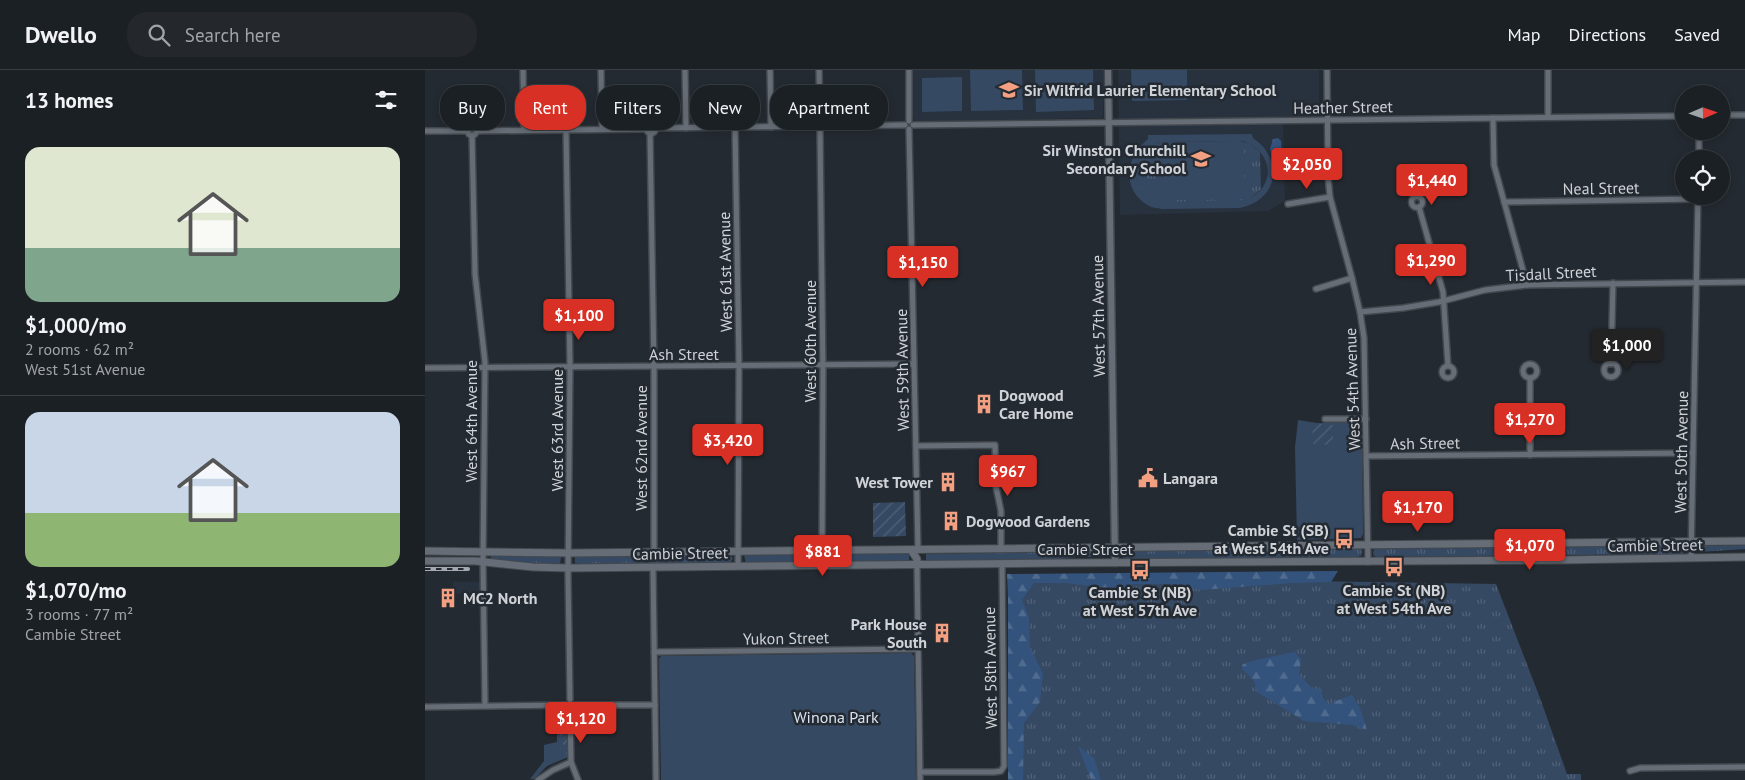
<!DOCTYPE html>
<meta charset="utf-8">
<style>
body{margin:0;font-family:"PT Sans",sans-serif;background:#24282d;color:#f1f3f6;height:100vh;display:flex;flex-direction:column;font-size:19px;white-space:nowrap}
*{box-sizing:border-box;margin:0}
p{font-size:16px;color:#a0a3a7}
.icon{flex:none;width:28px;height:28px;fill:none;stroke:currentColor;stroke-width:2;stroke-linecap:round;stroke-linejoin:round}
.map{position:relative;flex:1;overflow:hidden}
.side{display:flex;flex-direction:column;background:#1b2025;width:425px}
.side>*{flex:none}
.banner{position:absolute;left:15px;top:15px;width:475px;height:45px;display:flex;gap:10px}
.needle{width:32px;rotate:88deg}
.tools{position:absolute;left:1250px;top:15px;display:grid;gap:10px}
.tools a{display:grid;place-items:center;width:55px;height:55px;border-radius:50%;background:#1b2025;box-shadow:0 2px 8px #0003,0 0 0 1px #393e42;font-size:25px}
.price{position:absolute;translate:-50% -42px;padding:0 11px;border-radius:5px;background:#d93025;color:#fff;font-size:16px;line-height:32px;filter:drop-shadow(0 1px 2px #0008)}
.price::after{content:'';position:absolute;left:50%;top:30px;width:15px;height:11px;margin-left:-8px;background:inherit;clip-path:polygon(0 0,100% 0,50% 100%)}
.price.active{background:#222;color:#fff}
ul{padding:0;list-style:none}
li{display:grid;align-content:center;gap:10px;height:265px;padding:0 25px}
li+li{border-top:1px solid #393e42}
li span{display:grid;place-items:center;height:155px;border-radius:15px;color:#555}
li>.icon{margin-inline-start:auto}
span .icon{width:90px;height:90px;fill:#fffc;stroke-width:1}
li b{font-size:21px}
h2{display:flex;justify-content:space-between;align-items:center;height:60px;padding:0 25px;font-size:21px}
.pill{padding:0 18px;border-radius:20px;background:#1b2025;box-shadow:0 2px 8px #0003,0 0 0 1px #393e42;font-size:18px;line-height:45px}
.pill.active{background:#d93025;color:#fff}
header{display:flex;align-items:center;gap:30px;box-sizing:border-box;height:70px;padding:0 25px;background:#1b2025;border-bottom:1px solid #393e42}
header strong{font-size:24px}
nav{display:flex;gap:28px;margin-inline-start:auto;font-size:18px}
.search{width:350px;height:45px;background:#24282d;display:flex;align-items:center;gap:12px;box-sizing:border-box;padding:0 18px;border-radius:20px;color:#a0a3a7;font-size:19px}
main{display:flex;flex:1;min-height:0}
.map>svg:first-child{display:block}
.built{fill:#28313e}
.grass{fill:url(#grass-tufts)}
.forest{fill:url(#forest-firs)}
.park{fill:#354963;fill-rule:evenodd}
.garden{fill:url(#garden-furrows)}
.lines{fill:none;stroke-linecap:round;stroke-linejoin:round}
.minor-casing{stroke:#43484e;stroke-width:8}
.tertiary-casing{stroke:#43484e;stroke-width:9}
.secondary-casing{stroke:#43484e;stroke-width:9}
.minor{stroke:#666d76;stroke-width:5}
.tertiary{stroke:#666d76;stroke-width:6}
.secondary{stroke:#666d76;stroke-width:7}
.rail-casing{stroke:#a5a9af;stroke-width:4}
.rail{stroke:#242a31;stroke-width:2;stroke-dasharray:5.5;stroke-linecap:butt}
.labels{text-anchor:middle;stroke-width:5;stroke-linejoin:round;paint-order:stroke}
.poi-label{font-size:16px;font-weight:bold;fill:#cfd2d7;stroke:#242a31;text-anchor:start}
.street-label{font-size:16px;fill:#cfd2d7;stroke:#242a31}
.park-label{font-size:16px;fill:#d9e3f1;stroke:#242a31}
</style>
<header>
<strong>Dwello</strong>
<div class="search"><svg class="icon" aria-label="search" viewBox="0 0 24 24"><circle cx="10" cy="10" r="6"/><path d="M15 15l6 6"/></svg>Search here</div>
<nav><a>Map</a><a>Directions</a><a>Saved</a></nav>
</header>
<main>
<section class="side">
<h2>13 homes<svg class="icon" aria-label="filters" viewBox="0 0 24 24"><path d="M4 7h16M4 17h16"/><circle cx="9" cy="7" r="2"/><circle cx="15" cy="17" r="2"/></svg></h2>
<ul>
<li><span style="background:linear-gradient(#dfe7d0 65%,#7fa58c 0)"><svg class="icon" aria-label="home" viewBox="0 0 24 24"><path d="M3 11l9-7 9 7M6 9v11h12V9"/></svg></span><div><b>$1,000/mo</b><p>2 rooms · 62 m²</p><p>West 51st Avenue</p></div></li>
<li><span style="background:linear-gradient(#c9d6e8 65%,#8fb573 0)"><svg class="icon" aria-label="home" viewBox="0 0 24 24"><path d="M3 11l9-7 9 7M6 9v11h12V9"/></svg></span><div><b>$1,070/mo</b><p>3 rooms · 77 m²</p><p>Cambie Street</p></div></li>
</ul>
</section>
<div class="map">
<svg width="1320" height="710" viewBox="0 0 1320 710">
<defs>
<pattern id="grass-tufts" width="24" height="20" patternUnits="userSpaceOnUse" patternTransform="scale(1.25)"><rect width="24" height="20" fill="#354963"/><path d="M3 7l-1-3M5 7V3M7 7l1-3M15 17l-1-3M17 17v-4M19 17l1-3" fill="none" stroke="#516279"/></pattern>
<pattern id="forest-firs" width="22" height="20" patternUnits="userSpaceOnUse" patternTransform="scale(1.25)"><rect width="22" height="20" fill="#33537c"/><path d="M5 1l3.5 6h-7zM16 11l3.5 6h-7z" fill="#506b8e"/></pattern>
<pattern id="garden-furrows" width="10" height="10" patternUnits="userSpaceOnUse" patternTransform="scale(1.25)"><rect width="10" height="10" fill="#354963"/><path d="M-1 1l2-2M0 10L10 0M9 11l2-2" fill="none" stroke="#516279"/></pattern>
</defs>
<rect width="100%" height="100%" fill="#242a31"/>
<g class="built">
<polygon points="488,0 678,0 678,46 675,48 491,52 488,48"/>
<polygon points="693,0 894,0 894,46 858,46 860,131 843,141 695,145"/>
<polygon points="28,512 55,512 55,523 28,524"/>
</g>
<g class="grass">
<path d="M815,71L824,73L835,82L836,119L825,129L815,132C797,132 778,132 760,132C751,132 739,134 730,131C714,125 707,108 712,93C716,81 725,75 737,72Z"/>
<polygon points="1257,475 1261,480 1259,483 1256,484 953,487 949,486 948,483 949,479 952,478"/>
<polygon points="1320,475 1320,479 1274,482 1271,478 1275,476"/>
<polygon points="932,478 936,479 937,482 936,486 932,487 702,489 698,488 698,481"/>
<polygon points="681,481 680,487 651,487 626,490 501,491 501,484"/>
<polygon points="482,483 484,483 484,491 391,492 391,484"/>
<polygon points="66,484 132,486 136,488 135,494 132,495 111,495 66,489"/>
<polygon points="322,484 390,484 390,492 321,493 319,485"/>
<polygon points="304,485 308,488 305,493 222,494 222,486"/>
<polygon points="153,486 221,486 221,494 155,495 150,493 150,487"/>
<polygon points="586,511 883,511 1071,514 1115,628 1142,704 1156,704 1156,710 591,710"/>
</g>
<g class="forest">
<polygon points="853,68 856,71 857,94 852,94 849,92 845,79 848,69"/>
<polygon points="913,501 906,512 866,513 776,520 750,514 707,514 697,519 639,513 609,513 597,530 604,547 605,577 618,604 615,632 599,653 598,710 583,710 583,527 582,504"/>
<path d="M870,582L876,589L874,605L887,618L896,619L898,628L903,634L927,625L935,638L942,660L927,655L879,651L832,622L829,611L817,599V595C822,591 860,584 870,582Z"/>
<polygon points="653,676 669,688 676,710 666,710"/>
</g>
<g class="park">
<polygon points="545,0 597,0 598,40 546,41"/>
<polygon points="610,0 668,0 669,40 611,42"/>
<polygon points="706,0 762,0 762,30 707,31"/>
<polygon points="537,7 537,41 497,42 497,8"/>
<path d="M827,64L828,68C859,89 854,130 815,138L737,139C734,138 729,138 726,137C696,122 699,88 723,69V65ZM818,71C849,82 852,117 821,130L738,132C701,126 702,80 737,72Z"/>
<polygon points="819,75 820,129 735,130 734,76"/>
<polygon points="873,350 892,353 934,353 937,355 938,464 936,468 872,470 870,377"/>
<polygon points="486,583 489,586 491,710 236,710 234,589 236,586"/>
<polygon points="892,588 899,590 903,598 894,603 892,608 890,610 881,604 880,598 884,592"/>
<polygon points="139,639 142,642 143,687 122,696 109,709 105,709 119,691 119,675 132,672 132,661"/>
</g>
<g class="garden">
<polygon points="887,353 908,355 908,375 888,374"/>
<polygon points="480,432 481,466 448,467 448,433"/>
<polygon points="140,646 142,646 142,686 140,688 139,686 141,686 141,682 137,683 135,678 138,677 138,673 135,672 135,660 140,658 138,656 140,654"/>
</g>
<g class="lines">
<defs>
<g id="minor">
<polyline points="98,0 99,60"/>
<polyline points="176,0 177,59"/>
<polyline points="260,0 261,58"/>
<polyline points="345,0 346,57"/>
<polyline points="394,0 395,52"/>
<polyline points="484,0 484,51"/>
<polyline points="902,0 903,107 905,127 927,208 935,242 939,268 943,492"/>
<polyline points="1123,0 1123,47"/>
<polyline points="1296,45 1320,45"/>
<polyline points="1068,48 1069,95 1102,215"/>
<circle cx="226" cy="59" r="4.5"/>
<polyline points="488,55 1259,46"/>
<polyline points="400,56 480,55"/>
<circle cx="47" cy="61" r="4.5"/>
<polyline points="310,57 314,296 313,496"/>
<polyline points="230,58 391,56"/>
<polyline points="141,59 145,297 143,506 145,630"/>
<polyline points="484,59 493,480"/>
<polyline points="0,61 43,61"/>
<polyline points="52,61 221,59"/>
<polyline points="395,61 398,302 397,481"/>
<polyline points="225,63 229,297 229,482"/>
<polyline points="47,65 50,204 60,292 58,492 60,636"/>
<polyline points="1274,89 1274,61"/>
<circle cx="992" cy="132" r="5.5"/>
<polyline points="1079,132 1273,129"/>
<polyline points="863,134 905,127"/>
<polyline points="994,137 1018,222 1023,296"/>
<polyline points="891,219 927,208"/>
<polyline points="935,242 978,238 1014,232 1060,220 1102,215 1320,212"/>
<circle cx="1186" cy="300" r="7"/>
<polyline points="1186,294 1188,213"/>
<circle cx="1105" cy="301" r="7"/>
<circle cx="1023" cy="302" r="6"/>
<polyline points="0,298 489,294"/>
<polyline points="1105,308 1105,385"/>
<polyline points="900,349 941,349"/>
<polyline points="491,376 570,375 571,417 576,441 576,479"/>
<polyline points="942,386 1268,383"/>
<polyline points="1266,488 1273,126"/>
<polyline points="492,495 495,710"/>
<polyline points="228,497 231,710"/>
<polyline points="229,582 493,579"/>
<polyline points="150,635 230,635"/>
<polyline points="0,637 141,635"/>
<polyline points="145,640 146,692 153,710"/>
<polyline points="1205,701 1215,698 1320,697"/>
<polyline points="495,702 569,702 576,701 579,696 577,494"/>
<polyline points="113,710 128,700 146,692"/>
</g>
<polyline id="tertiary" points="683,0 690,493"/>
<g id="secondary">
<polyline points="486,480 492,489 492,495"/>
<polyline points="0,481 143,483 1320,471"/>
<polyline points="0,491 50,491 108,497 143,498 631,493 1137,490 1320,487"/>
</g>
</defs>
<use href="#minor" class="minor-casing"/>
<use href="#tertiary" class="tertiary-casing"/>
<use href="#secondary" class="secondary-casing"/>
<use href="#minor" class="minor"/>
<use href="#tertiary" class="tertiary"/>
<use href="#secondary" class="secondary"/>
<defs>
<polyline id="rail" points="0,499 43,499"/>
</defs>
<use href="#rail" class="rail-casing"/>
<use href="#rail" class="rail"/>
</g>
<defs>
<symbol id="school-bare" viewBox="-9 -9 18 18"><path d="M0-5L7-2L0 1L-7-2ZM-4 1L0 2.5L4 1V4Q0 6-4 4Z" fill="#f2a081" stroke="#242a31" stroke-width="2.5" paint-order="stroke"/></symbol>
<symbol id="building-bare" viewBox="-9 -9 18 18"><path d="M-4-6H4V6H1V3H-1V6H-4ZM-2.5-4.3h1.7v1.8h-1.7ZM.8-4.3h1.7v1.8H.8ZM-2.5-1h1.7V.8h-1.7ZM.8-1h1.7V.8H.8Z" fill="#f2a081" stroke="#242a31" stroke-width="2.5" paint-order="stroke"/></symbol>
<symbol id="civic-bare" viewBox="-9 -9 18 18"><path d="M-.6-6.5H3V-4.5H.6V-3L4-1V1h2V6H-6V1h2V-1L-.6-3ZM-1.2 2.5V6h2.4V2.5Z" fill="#f2a081" stroke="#242a31" stroke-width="2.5" paint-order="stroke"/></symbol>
<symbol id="bus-bare" viewBox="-9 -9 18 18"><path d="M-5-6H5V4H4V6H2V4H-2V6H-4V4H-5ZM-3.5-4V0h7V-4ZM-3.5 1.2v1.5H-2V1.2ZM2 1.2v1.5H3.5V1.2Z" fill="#f2a081" stroke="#242a31" stroke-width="2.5" paint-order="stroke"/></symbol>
</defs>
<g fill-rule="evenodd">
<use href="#school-bare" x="570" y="6" width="28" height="28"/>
<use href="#school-bare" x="762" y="75" width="28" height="28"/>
<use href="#building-bare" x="545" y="320" width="28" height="28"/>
<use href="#civic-bare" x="709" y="394" width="28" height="28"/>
<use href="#building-bare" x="509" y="398" width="28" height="28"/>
<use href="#building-bare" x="512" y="437" width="28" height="28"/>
<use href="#bus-bare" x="905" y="455" width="28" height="28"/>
<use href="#bus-bare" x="955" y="483" width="28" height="28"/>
<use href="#bus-bare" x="701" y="486" width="28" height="28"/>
<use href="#building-bare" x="9" y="514" width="28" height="28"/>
<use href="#building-bare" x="503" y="549" width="28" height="28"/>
</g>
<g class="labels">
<g class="poi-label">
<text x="599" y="26">Sir Wilfrid Laurier Elementary School</text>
<text x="761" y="86" text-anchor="end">Sir Winston Churchill<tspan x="761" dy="18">Secondary School</tspan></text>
<text x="574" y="331">Dogwood<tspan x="574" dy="18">Care Home</tspan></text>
<text x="738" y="414">Langara</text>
<text x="508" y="418" text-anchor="end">West Tower</text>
<text x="541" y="457">Dogwood Gardens</text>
<text x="904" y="466" text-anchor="end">Cambie St (SB)<tspan x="904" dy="18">at West 54th Ave</tspan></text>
<text x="969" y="526" text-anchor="middle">Cambie St (NB)<tspan x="969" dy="18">at West 54th Ave</tspan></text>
<text x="715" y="528" text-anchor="middle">Cambie St (NB)<tspan x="715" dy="18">at West 57th Ave</tspan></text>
<text x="38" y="534">MC2 North</text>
<text x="502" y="560" text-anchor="end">Park House<tspan x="502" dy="18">South</tspan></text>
</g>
<g class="street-label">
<text transform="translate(918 37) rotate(-1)" y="6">Heather Street</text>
<text transform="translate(1176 118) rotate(-1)" y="6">Neal Street</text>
<text transform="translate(300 202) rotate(-91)" y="6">West 61st Avenue</text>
<text transform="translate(1126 203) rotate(-3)" y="6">Tisdall Street</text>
<text transform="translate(673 246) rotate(-91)" y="6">West 57th Avenue</text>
<text transform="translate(385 271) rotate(-90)" y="6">West 60th Avenue</text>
<text x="259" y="290">Ash Street</text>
<text transform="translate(477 300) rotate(-91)" y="6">West 59th Avenue</text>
<text transform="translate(927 319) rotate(-92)" y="6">West 54th Avenue</text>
<text transform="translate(46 351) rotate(-90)" y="6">West 64th Avenue</text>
<text transform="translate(132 360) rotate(-90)" y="6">West 63rd Avenue</text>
<text transform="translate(1000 373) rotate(-1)" y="6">Ash Street</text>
<text transform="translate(216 378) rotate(-90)" y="6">West 62nd Avenue</text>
<text transform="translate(1256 382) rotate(-89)" y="6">West 50th Avenue</text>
<text transform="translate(1230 475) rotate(-1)" y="6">Cambie Street</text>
<text x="660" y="485">Cambie Street</text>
<text transform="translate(255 483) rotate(-1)" y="6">Cambie Street</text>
<text transform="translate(361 568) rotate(-1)" y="6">Yukon Street</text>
<text transform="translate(565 598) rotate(-91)" y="6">West 58th Avenue</text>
</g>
<g class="park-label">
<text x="411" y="653">Winona Park</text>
</g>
</g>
</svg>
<div class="tools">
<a><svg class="needle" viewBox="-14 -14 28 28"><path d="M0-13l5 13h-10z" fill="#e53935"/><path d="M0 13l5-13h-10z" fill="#a0a3a7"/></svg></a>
<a><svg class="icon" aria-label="locate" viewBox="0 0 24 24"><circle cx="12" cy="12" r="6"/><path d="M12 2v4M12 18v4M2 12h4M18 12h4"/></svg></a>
</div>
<b class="price" style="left:882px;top:120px">$2,050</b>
<b class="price" style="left:1007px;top:136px">$1,440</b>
<b class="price" style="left:1006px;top:216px">$1,290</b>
<b class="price" style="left:498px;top:218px">$1,150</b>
<b class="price" style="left:154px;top:271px">$1,100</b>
<b class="price active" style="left:1202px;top:301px">$1,000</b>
<b class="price" style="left:1105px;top:375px">$1,270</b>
<b class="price" style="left:303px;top:396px">$3,420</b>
<b class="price" style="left:583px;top:427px">$967</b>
<b class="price" style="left:993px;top:463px">$1,170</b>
<b class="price" style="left:1105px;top:501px">$1,070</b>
<b class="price" style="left:398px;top:507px">$881</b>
<b class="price" style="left:156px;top:674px">$1,120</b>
<div class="banner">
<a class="pill">Buy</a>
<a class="pill active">Rent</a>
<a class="pill">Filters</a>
<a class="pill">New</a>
<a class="pill">Apartment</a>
</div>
</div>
</main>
